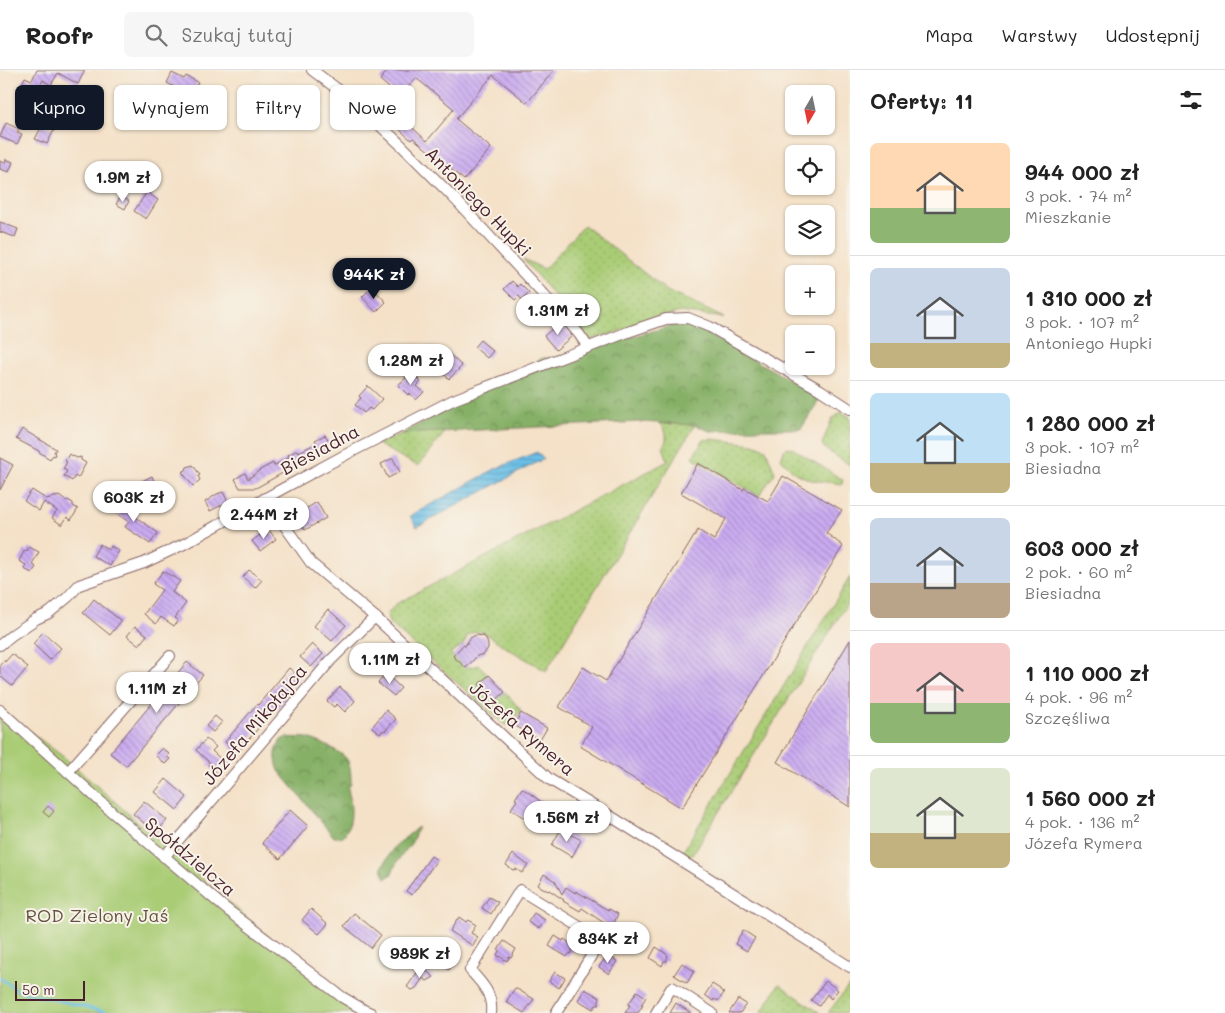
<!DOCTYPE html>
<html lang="pl">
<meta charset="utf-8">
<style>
body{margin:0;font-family:Mali,sans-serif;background:#f6f6f6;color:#222;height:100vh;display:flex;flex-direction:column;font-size:19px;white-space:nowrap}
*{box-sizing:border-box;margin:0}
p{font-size:16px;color:#767676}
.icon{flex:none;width:28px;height:28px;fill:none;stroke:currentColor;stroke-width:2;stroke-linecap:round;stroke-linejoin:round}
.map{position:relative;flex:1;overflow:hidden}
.sheet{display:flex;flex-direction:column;background:#fff;width:375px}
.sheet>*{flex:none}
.banner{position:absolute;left:15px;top:15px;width:475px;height:45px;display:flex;gap:10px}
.needle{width:32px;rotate:189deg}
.buttons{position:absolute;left:785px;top:15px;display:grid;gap:10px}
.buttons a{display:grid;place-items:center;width:50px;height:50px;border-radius:8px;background:#fff;box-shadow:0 1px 4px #0004;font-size:25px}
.scale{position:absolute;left:15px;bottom:12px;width:70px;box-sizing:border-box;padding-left:5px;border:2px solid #4a1f2b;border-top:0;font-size:14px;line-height:18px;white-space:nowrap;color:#4a1f2b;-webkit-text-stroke:4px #f7f3e8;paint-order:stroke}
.price{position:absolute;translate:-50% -42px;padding:0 11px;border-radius:18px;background:#fff;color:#222;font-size:16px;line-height:32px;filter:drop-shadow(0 1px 2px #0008)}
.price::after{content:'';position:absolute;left:50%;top:30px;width:15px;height:11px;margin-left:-8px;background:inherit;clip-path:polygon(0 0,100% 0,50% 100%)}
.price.current{background:#111827;color:#fff}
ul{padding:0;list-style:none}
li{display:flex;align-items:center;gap:15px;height:125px;padding:0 20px}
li+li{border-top:1px solid #e0e0e0}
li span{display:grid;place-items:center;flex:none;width:140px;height:100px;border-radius:8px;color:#555}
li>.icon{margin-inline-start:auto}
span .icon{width:60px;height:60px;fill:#fffc;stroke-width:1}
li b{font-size:21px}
h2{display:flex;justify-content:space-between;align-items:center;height:60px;padding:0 20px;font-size:21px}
.tag{padding:0 18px;border-radius:8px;background:#fff;box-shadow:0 1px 4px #0004;font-size:18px;line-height:45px}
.tag.current{background:#111827;color:#fff}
header{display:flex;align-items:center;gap:30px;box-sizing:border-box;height:70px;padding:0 25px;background:#fff;border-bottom:1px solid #e0e0e0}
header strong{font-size:24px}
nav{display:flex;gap:28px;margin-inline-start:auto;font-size:18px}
.search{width:350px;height:45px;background:#f6f6f6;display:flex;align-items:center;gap:12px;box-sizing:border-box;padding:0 18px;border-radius:8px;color:#767676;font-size:19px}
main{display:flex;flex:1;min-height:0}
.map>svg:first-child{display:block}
.grass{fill:url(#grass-dots);stroke:#7a7650}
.forest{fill:url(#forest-crowns);stroke:#686848}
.garden{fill:#a9cc75;stroke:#7a7650}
.water{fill:url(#water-rules);stroke:#5a7089}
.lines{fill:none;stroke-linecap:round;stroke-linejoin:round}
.stream{stroke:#6ac0e7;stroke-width:2.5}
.building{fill:url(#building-back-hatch)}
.street-casing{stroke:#866362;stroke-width:12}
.street{stroke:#fff;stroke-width:10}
.labels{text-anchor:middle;stroke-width:4;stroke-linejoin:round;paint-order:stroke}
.street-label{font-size:18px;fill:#4a1f2b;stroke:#f7f3e8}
.park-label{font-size:18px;fill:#665341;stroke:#f7f3e8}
</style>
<header>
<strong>Roofr</strong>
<div class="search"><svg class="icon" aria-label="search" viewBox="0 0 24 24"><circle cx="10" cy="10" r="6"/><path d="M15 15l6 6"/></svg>Szukaj tutaj</div>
<nav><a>Mapa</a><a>Warstwy</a><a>Udostępnij</a></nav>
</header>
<main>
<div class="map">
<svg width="850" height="943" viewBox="0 0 850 943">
<defs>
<pattern id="grass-dots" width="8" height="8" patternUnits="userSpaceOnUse" patternTransform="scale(1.25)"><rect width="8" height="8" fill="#a9cc75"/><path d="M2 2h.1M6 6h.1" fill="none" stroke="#93af65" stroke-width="1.8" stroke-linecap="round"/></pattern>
<pattern id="forest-crowns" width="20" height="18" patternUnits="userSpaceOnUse" patternTransform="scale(1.25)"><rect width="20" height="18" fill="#86b066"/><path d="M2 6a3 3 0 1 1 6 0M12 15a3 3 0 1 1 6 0" fill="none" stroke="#708f54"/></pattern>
<pattern id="water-rules" width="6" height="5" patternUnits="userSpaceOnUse" patternTransform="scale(1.25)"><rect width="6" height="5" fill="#6ac0e7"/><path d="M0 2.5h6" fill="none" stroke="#599bbb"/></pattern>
<pattern id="building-back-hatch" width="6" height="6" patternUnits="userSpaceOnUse" patternTransform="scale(1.25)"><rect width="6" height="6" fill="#caacf2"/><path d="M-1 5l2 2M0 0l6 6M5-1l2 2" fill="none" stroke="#a68bc4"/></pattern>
</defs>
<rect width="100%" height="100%" fill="#f7f3e8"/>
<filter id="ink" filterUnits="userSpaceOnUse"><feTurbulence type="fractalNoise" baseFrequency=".02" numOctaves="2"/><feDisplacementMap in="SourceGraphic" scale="10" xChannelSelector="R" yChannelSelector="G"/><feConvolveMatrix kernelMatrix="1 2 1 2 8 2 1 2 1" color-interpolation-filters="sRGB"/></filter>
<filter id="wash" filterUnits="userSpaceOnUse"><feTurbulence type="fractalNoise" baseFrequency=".0096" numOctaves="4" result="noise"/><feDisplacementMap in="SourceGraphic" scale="20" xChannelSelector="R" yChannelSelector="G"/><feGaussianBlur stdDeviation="1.12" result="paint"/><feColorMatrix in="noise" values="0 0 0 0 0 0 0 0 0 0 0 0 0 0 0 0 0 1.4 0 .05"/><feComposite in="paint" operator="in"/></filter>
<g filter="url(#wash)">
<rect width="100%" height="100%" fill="#f4e1c8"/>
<g class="grass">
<polygon points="584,155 667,221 724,248 680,242 591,270 523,189 544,199"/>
<polygon points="841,342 850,347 850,395 825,379 822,374 832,349"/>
<path d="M660,353L695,355L546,601L502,575L484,562H474L468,565L463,575L450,583L466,598L479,595L488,604L479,614L494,631L505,622L521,640L514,650L506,656L389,553L387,544L396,534L668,391L663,377C669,368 666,360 660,353Z"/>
<polygon points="446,361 418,396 377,374 401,364"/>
<polygon points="712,369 754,374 766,379 775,403 759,426 692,387 704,370"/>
<polygon points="787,377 792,378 843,410 842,414 811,410 795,403 781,389 784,380"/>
<polygon points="850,507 850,529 691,787 683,781"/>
<polygon points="779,914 820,943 761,943"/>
<polygon points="850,914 850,943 828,943"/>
</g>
<g class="forest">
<polygon points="689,254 821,327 801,359 750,359 710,361 695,355 639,352 401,364 543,288 552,288 675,255"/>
<path d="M287,667C294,668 301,667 307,668C316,670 340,681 346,688C351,694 351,707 351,714L348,718C351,735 355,753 342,767H334L279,701C275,690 274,681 281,670Z"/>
<polygon points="418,757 412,772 397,792 391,805 385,808 382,797 394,777"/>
</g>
<polygon class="garden" points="0,639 65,688 346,935 368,943 0,943"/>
<polygon class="water" points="537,382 543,389 417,457 410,446 495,399"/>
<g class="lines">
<polyline class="stream" points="0,908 19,921 110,943"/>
</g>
<g id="blocks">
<g class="building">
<polygon points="37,0 85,0 78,14 58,3 51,15 43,10 34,26 32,25 32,27 19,20 25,7 32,10"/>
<polygon points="388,0 554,0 527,33 493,5 456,49 491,78 464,110 413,68 411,70 384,45 391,38 427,71 454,39 416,8 403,23 399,20 396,24 380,10"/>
<polygon points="172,3 184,9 186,6 198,12 189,28 182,24 179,25 178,21 175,20 176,18 167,13"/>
<polygon points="56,22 72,31 78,22 84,26 74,42 86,49 82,57 60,44 59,46 53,42 54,39 49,36"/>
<polygon points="6,53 19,59 17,62 22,64 17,74 0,67"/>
<polygon points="43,54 54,60 47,74 35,69"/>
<polygon points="6,89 13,92 9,102 0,99 0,91 5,93"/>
<polygon points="147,122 158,130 146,149 134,141"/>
<polygon points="121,126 129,131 125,139 116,134"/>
<polygon points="0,152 18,159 15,167 0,162"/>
<polygon points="512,211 518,217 520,214 529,223 522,230 519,226 515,230 504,219"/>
<polygon points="372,217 386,232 376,242 362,227"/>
<polygon points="560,252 572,266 556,280 544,266"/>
<polygon points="480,270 493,281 487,288 474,277"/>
<polygon points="446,281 462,296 449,309 433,294"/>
<polygon points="411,302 421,312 417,316 424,322 416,330 410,323 408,325 398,315 406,308 405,304 409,304"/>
<polygon points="368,316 382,329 372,340 369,338 364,343 355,335 361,328 359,326"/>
<polygon points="22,359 56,379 54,382 55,385 52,386 50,389 39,382 39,381 16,369"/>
<polygon points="325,365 330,372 330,374 332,378 322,383 321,382 306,390 306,391 288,401 288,400 256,418 240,418 235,409 245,403 248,409 260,400 273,393 274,396 289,387 288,385 297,380 298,382 301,381 317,373 315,370"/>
<polygon points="69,384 77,388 81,387 81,390 86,393 78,408 75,406 72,411 64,406 67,401 63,399 67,392 65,391"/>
<polygon points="0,388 13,395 0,420"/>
<polygon points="393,388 400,402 388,408 381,394"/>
<polygon points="698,393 743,420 744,418 768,431 783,406 842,440 826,463 843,476 682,738 580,676 592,657 559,637 583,597 606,611 698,460 714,470 726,449 681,423"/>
<polygon points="193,395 200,405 198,406 200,410 193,416 182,402 186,400 187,397"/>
<polygon points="152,406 154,411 160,412 157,418 154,419 157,426 148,430 140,412"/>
<polygon points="32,420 46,429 59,426 66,431 68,430 73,433 73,436 78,439 71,450 67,447 62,455 52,448 57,441 44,432 39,441 24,431"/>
<polygon points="223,422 228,432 210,441 205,432 217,424"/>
<polygon points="117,429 127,436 125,439 158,463 150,474 125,457 129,452 110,439"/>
<polygon points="317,432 326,448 305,460 296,445"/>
<polygon points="268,459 276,469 260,481 252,471"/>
<polygon points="100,474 109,480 111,476 119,481 110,496 93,486"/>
<polygon points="29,477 39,482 32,494 36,497 32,503 24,499 26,495 19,491 25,480 27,481"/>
<polygon points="249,500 262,510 255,518 243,507"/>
<polygon points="163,501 180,511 172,522 186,533 175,548 178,550 174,556 161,547 156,554 144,544 162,520 153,514"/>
<polygon points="94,529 121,551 110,565 83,543"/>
<polygon points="328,539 346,555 332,571 314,556"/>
<polygon points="135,556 147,565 139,575 127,566"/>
<polygon points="43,562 61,578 50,590 33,574"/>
<polygon points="476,565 483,566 486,568 488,575 488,578 484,584 477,586 466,598 453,586 463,575 465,576 470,568"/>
<polygon points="850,570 850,737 777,692"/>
<polygon points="312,574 323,584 311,597 300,587"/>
<polygon points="12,584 28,597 12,616 0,606 0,595 4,590 5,592"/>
<polygon points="187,592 203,605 126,696 110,683"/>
<polygon points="289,598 300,607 283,626 286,628 275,641 274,640 237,683 225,672 257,634 258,635"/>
<polygon points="386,604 401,618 394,626 378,613"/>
<polygon points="489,605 505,622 494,632 479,614"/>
<polygon points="340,617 355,631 345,642 337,634 334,637 327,631"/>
<polygon points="386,640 396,649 385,661 383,660 380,664 372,657"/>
<polygon points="521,643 547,658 540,670 514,655"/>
<polygon points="215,646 222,652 213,662 206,656"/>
<polygon points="206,669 216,677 212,681 225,693 217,703 208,695 210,693 196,680"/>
<polygon points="162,678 169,684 167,687 170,689 165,694 155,685"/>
<polygon points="166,709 187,727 177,740 155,722"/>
<polygon points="522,718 546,735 547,733 561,742 550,759 527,744 524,748 511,739 517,730 515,729"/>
<polygon points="144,731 167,750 156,763 133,744"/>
<polygon points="48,736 54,741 49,747 43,742"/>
<polygon points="290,740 308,756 280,789 262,773"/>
<polygon points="561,759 581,770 572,787 552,775"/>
<polygon points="513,784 528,795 522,803 516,799 513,800 506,795"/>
<polygon points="431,786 437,790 412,825 406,821"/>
<polygon points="544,804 555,811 562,824 566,817 575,823 576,821 608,840 609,839 618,844 614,853 610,857 582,838 580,841 563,831 564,830 549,820 548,821 538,815"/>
<polygon points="489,827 498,832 491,844 482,838"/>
<polygon points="311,839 328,854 319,864 302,850"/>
<polygon points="354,843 381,865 371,878 344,856"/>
<polygon points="534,843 545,850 539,859 528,852"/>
<polygon points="459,847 466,852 468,850 476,855 471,863 478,867 473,876 450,861"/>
<polygon points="743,860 755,868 747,881 735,874"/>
<polygon points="555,866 563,871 564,869 574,876 572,880 572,883 569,884 567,887 549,876"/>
<polygon points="504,871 516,879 511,888 509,887 507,891 497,885 499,881 498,880"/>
<polygon points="656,877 668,885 667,887 667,891 664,891 662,896 650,888"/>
<polygon points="444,879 457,887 449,900 441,895 443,891 439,888"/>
<polygon points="607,885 617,891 609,904 599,897"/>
<polygon points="682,893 694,901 687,913 674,905"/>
<polygon points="421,897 434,907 427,911 423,908 416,918 412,920 407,917"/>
<polygon points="555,902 565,908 559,918 549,911"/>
<polygon points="826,911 838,920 831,929 827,924 819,936 811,930"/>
<polygon points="712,914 720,919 720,920 724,923 718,931 714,929 713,931 705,925"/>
<polygon points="515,918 534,929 524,943 506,932"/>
<polygon points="585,919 600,928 599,931 599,935 596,935 593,939 578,930"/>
<polygon points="637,921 646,927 641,935 643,935 638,943 625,943 630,935 628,935"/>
<polygon points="738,929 746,934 740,943 729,943"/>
<polygon points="676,933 691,943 670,943"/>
</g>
</g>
</g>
<g filter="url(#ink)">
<use href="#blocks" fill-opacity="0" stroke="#866362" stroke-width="1"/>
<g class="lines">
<defs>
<g id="street">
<polyline points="312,0 356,33 401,75 453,127 566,249 579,264 588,277"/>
<polyline points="265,428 311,493 375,547 549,709 615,749 850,897"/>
<polyline points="0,575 12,565 36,549 49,543 68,527 79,515 144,493 184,474 282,419 347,384 453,330 628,262 666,249 688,248 710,257 819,319 850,339"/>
<polyline points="0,640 112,742 225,838 342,927 364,940 371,943"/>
<polyline points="68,702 170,586"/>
<polyline points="164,787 331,590 375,547"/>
<path d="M491,943C493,924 482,913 470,900L520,820L601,870L556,943"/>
<polyline points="656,943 672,917 712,943"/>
</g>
</defs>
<use href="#street" class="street-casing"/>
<use href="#street" class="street"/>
</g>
</g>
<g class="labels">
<g class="street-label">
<text transform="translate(478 132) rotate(46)" y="6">Antoniego Hupki</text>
<text transform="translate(320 380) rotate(-28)" y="6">Biesiadna</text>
<text transform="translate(255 655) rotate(-50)" y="6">Józefa Mikołajca</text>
<text transform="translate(522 659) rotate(41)" y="6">Józefa Rymera</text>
<text transform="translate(190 787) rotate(40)" y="6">Spółdzielcza</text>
</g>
<g class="park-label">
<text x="97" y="852">ROD Zielony Jaś</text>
</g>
</g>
</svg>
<div class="buttons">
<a><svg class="needle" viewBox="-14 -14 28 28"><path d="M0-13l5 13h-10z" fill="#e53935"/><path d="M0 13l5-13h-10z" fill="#767676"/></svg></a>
<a><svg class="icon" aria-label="locate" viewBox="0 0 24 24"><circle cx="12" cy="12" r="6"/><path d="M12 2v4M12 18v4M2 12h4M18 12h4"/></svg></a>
<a><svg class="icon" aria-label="layers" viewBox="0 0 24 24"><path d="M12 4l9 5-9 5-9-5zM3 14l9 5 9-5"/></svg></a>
<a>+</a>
<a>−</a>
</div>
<div class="scale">50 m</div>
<b class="price" style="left:123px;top:133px">1.9M zł</b>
<b class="price current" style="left:374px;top:230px">944K zł</b>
<b class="price" style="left:558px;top:266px">1.31M zł</b>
<b class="price" style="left:411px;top:316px">1.28M zł</b>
<b class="price" style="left:134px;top:453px">603K zł</b>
<b class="price" style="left:264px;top:470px">2.44M zł</b>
<b class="price" style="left:390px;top:615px">1.11M zł</b>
<b class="price" style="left:157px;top:644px">1.11M zł</b>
<b class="price" style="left:567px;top:773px">1.56M zł</b>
<b class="price" style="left:608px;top:894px">834K zł</b>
<b class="price" style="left:420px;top:909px">989K zł</b>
<div class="banner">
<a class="tag current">Kupno</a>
<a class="tag">Wynajem</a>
<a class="tag">Filtry</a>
<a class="tag">Nowe</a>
</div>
</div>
<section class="sheet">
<h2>Oferty: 11<svg class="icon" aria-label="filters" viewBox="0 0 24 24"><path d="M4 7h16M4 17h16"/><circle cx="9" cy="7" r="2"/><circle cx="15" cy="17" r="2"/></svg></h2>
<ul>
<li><span style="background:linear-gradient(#ffd9b3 65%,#8fb573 0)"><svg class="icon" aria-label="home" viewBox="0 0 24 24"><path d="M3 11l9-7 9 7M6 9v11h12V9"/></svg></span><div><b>944 000 zł</b><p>3 pok. · 74 m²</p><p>Mieszkanie</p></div></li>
<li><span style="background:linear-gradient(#c9d6e8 75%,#c2b280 0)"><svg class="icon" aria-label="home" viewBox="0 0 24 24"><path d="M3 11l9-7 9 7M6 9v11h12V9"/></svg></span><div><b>1 310 000 zł</b><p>3 pok. · 107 m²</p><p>Antoniego Hupki</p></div></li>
<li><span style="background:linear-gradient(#bfe0f5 70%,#c2b280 0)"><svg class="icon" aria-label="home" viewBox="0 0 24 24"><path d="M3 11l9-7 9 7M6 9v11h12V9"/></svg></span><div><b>1 280 000 zł</b><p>3 pok. · 107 m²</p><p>Biesiadna</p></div></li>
<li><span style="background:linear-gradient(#c9d6e8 65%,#b9a48a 0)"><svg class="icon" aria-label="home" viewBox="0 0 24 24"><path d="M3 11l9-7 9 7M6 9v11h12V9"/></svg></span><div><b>603 000 zł</b><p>2 pok. · 60 m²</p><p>Biesiadna</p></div></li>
<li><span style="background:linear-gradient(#f6c9c9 60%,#8fb573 0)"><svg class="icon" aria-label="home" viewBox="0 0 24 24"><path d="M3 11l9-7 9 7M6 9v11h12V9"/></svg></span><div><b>1 110 000 zł</b><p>4 pok. · 96 m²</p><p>Szczęśliwa</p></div></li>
<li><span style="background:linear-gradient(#dfe7d0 65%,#c2b280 0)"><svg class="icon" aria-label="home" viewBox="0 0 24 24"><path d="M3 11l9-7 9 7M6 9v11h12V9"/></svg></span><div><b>1 560 000 zł</b><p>4 pok. · 136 m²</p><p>Józefa Rymera</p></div></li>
</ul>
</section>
</main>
